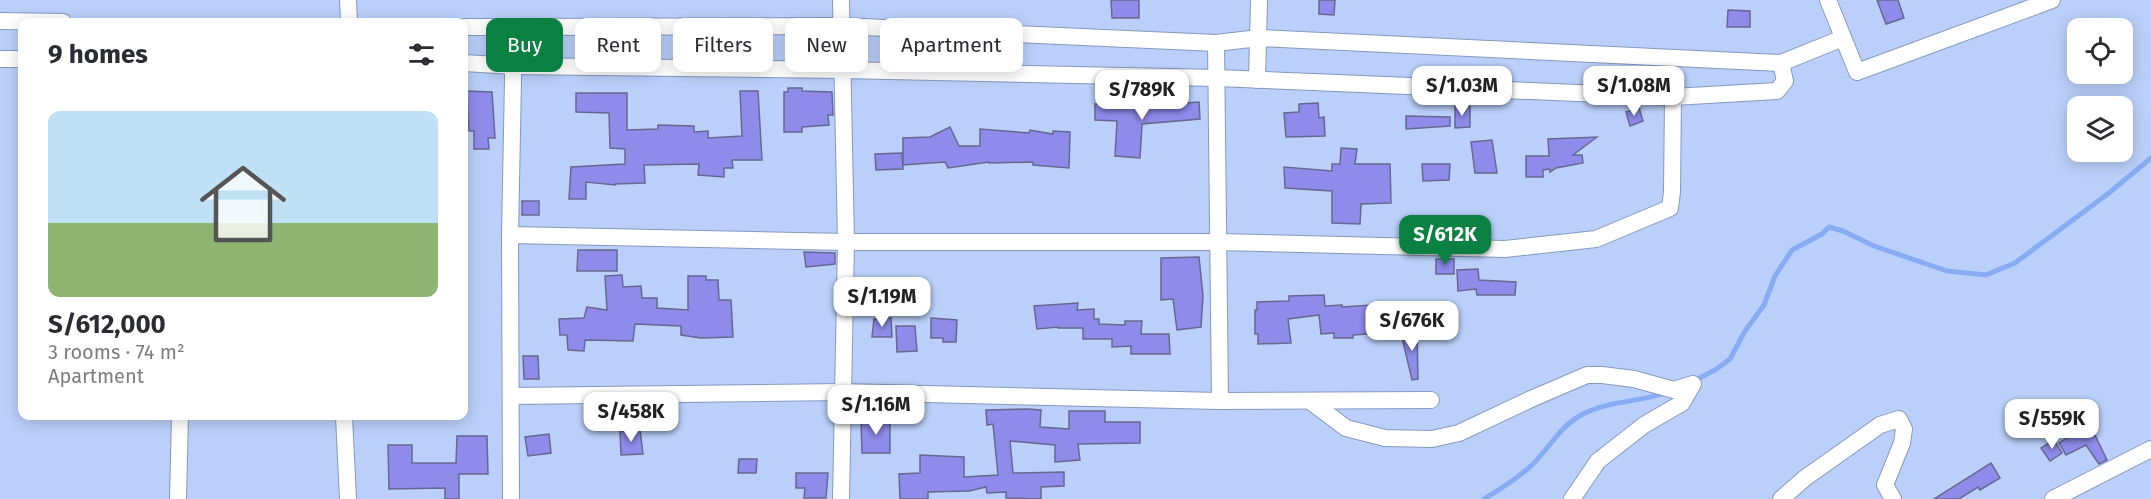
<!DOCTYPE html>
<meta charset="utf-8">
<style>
body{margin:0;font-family:"Fira Sans",sans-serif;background:#f2f2f3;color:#2b2b33;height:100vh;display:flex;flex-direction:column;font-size:22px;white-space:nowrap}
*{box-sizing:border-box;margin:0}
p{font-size:20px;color:#7c7c81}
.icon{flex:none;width:33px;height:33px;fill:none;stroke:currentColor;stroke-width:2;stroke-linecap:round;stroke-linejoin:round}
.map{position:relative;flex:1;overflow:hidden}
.side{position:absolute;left:18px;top:18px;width:450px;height:402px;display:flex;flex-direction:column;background:#fff;border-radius:12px;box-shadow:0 3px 15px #0003}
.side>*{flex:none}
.guide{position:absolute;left:486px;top:18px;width:570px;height:54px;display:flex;gap:12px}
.buttons{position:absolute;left:2067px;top:18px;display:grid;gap:12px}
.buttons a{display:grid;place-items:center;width:66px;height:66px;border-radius:12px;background:#fff;box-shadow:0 3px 15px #0003;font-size:30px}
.price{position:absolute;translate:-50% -51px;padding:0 14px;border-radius:12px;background:#fff;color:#222;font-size:20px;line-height:39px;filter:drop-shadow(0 2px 3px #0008)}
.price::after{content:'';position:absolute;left:50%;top:36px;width:18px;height:14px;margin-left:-9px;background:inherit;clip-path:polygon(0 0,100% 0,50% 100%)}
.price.on{background:#0b8043;color:#fff}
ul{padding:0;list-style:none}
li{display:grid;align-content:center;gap:12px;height:318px;padding:0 30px}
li+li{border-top:2px solid #e1e1e2}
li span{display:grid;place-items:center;height:186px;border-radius:12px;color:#555}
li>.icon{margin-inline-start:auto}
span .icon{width:108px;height:108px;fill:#fffc;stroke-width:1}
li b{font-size:26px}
h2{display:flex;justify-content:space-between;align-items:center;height:72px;padding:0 30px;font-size:26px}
.pill{padding:0 21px;border-radius:12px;background:#fff;box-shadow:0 3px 15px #0003;font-size:21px;line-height:54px}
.pill.on{background:#0b8043;color:#fff}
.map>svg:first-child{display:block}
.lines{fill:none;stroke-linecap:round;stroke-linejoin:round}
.stream{stroke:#88acf4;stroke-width:5}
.building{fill:#8e8beb;stroke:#676890;stroke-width:1.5}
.street-casing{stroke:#8599c0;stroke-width:18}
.street{stroke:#fff;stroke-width:16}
</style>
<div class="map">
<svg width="2151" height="499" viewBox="0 0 2151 499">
<rect width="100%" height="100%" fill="#bad0fa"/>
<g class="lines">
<g class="stream">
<polyline points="1694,381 1715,370 1730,359 1745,331 1764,305 1775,276 1792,250 1822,234 1829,227 1843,231 1874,246 1947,271 1986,275 2015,263 2109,193 2151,158"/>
<path d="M1484,499C1501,488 1518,479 1533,464C1550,447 1560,427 1581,415C1606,401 1639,402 1666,393"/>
</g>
</g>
<g class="building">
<polygon points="1111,0 1139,0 1139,18 1112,18"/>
<polygon points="1319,0 1335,0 1334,15 1319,14"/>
<polygon points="1877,0 1898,0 1904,18 1886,24"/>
<polygon points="1728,10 1750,11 1750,27 1727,27"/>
<polygon points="788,88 802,88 802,91 832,92 833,115 828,115 829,125 802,127 802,132 784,132 784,92 788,92"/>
<polygon points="467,91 492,92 495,138 488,138 489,149 474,149 474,131 469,131"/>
<polygon points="740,91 758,91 762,160 732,160 733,168 724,168 724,177 698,175 699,164 644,165 645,183 615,184 615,185 586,182 586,199 569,199 571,167 625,164 625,149 610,148 609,113 576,112 576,93 627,93 627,130 658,129 658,125 694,126 694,132 708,131 708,138 742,136"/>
<polygon points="1152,100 1173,100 1173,104 1199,102 1200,119 1142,124 1140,158 1115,156 1117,121 1095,120 1095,104 1123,103 1123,107 1152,107"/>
<polygon points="1318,103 1319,118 1324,117 1325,136 1286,137 1284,113 1299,112 1299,104"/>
<polygon points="1455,106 1470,106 1470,127 1455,128"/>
<polygon points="1639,108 1643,121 1630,126 1626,112"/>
<polygon points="1406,116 1450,117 1450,126 1406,129"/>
<polygon points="950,127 959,146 980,146 980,129 1029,133 1030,130 1053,134 1053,131 1070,132 1069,168 1033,165 1033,162 989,163 989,162 948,168 945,162 903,165 903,138 930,137"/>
<polygon points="1597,137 1573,155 1582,155 1583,163 1556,168 1550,172 1550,169 1543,170 1543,177 1526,177 1526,156 1549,156 1548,139"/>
<polygon points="1492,140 1497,173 1475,173 1471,142"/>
<polygon points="1341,148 1357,149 1355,164 1390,164 1391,203 1361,204 1360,224 1332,223 1332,191 1285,188 1284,167 1332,171 1332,164 1340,164"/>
<polygon points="902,153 903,169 876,170 875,154"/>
<polygon points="1422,164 1450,164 1449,180 1423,181"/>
<rect x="522" y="201" width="17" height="14"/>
<polygon points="578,250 617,250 617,271 577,271"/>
<polygon points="804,252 835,253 835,264 806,267"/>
<polygon points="1199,257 1203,296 1201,327 1177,330 1173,299 1161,300 1161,258"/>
<rect x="1436" y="259" width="18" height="15"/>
<polygon points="1478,269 1479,280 1516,282 1515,295 1477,295 1476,289 1458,291 1457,270"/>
<polygon points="622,275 623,287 641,286 642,298 657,298 657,308 688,310 688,276 706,276 706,280 718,280 719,300 731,300 733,337 701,338 681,335 681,326 635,324 633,341 585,340 584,351 568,350 567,335 560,335 559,319 584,318 587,307 607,310 605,276"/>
<polygon points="1324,295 1325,306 1342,305 1342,307 1388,304 1392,332 1353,335 1353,338 1334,338 1334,333 1321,334 1319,315 1288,319 1291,343 1258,344 1258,334 1255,334 1255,310 1257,310 1257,302 1289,301 1289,296"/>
<polygon points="1078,303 1077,310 1094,309 1094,319 1099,319 1099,324 1125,325 1125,321 1142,321 1141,334 1169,334 1170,354 1131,354 1131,346 1112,347 1112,339 1083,339 1083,328 1058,328 1058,327 1037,329 1034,306"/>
<polygon points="891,318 892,337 872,337 874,319"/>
<polygon points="931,318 957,320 956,342 943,342 943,338 931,338"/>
<polygon points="896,326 915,326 917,351 897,352"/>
<polygon points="1417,332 1418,379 1412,380 1401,333"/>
<polygon points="523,356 538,356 539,379 524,379"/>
<polygon points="1028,409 1041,410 1040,427 1069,429 1069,411 1105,411 1105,422 1140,422 1140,443 1078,444 1080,460 1055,462 1055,445 1010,441 1013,473 1064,472 1064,486 1041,487 1041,499 1006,498 1006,492 987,493 986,487 969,491 928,492 928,499 900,499 899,474 920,473 920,455 964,457 964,477 998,475 993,424 987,425 986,410"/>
<polygon points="890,418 890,453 862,453 861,421"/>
<polygon points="2091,427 2107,460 2099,464 2086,445 2066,455 2059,443 2077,432 2078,433"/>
<polygon points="640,430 643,454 621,455 620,431"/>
<polygon points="549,434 551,453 528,456 525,437"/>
<polygon points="457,436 487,436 488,474 459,474 459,499 445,499 445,488 389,489 388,445 412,445 412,463 456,463"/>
<polygon points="2054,440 2062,453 2050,461 2041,448"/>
<polygon points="739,459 757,459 756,473 738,473"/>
<polygon points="1991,463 2000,478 1980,490 1978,487 1959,499 1934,499"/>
<polygon points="796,473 828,473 826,498 804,498 805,488 796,488"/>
</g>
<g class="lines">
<defs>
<g id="street">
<polyline points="348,0 349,22"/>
<polyline points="841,0 846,242 841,499"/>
<polyline points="1828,0 1857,72 2052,0"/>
<polyline points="0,21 63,22"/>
<polyline points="464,27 841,26 1216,43 1259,38 1781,63 1843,38"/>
<polyline points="1216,43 1220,401"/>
<polyline points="0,59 22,59"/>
<polyline points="464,63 514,66 842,70 1217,78 1673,97 1777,91 1785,81 1781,63"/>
<polyline points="1257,80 1259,0"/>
<polyline points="510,235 846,242 1218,242 1505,249 1596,239 1670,208 1672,192 1673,97"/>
<polyline points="511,396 843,392 1220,401 1431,400"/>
<polyline points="1310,401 1346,428 1385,438 1432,439 1459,433 1531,399 1587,375 1602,375 1634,379 1674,390 1693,384 1682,403 1644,425 1598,461 1572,499"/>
<polyline points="344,416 348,499"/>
<polyline points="178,499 180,416"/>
<polyline points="511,499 510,235 514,27"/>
<polyline points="1781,499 1805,478 1880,425 1899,419 1904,429 1902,443 1885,485 1893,499"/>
<polyline points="2053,499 2151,449"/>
</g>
</defs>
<use href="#street" class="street-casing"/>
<use href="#street" class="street"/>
</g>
</svg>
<div class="buttons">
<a><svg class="icon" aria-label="locate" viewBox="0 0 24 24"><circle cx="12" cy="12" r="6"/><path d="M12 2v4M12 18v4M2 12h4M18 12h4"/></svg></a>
<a><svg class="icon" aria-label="layers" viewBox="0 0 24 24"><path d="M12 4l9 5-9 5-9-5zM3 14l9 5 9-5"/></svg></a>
</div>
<b class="price" style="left:1462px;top:117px">S/1.03M</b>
<b class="price" style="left:1634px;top:117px">S/1.08M</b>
<b class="price" style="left:1142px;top:121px">S/789K</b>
<b class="price on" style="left:1445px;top:266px">S/612K</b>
<b class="price" style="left:882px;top:328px">S/1.19M</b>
<b class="price" style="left:1412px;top:352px">S/676K</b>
<b class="price" style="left:876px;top:436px">S/1.16M</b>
<b class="price" style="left:631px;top:443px">S/458K</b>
<b class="price" style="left:2052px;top:450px">S/559K</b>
<div class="guide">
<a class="pill on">Buy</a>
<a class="pill">Rent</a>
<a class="pill">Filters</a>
<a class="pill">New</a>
<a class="pill">Apartment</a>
</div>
<section class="side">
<h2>9 homes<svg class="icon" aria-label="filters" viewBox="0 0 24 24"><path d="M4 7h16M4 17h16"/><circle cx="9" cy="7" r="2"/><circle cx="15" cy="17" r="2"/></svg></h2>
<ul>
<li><span style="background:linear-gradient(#bfe0f5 60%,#8fb573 0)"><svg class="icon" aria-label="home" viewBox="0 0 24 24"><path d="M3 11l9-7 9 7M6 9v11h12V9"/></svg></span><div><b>S/612,000</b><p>3 rooms · 74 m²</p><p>Apartment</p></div></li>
</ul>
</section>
</div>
